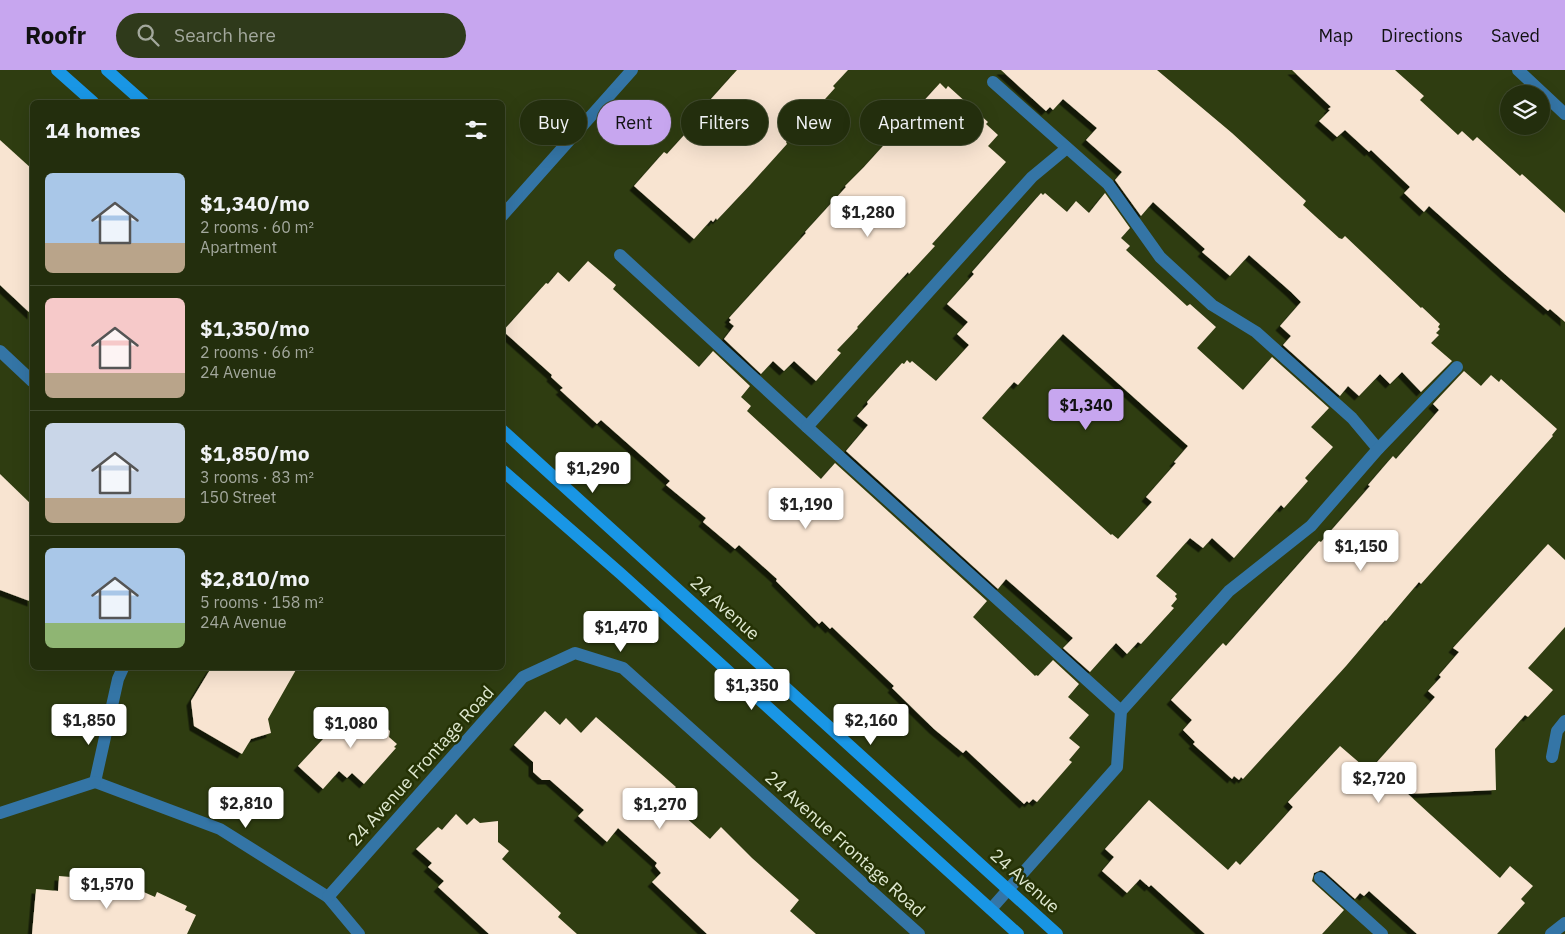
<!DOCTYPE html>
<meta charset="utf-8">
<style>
body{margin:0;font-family:"IBM Plex Sans",sans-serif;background:#2f3a1b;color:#f1f3f6;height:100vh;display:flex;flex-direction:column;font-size:19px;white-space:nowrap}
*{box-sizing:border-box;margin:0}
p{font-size:16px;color:#a3a89d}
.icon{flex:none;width:28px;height:28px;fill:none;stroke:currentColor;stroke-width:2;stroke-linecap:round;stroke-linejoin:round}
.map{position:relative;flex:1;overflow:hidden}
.drawer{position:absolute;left:30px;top:30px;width:475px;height:570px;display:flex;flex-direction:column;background:#232e0d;border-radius:8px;box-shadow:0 5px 20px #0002,0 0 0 1px #404a2e}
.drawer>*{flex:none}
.banner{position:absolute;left:520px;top:30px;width:475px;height:45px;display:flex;gap:10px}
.fabs{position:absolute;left:1500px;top:15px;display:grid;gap:10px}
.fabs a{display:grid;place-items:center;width:50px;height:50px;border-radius:50%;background:#232e0d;box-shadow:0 5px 20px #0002,0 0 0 1px #404a2e;font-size:25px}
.price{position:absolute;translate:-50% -42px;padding:0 11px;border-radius:5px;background:#fff;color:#222;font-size:16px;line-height:32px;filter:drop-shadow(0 1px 2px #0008)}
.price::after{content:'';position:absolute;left:50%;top:30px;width:15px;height:11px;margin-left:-8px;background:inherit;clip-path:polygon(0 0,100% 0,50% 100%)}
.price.current{background:#c7a6ef;color:#111}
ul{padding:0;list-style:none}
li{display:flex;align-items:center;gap:15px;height:125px;padding:0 15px}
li+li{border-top:1px solid #404a2e}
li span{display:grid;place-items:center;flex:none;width:140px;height:100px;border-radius:8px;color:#555}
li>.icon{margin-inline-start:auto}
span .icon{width:60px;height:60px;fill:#fffc;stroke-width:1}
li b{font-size:21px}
h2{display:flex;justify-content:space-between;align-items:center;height:60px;padding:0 15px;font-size:21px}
.pill{padding:0 18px;border-radius:22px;background:#232e0d;box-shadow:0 5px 20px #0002,0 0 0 1px #404a2e;font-size:18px;line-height:45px}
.pill.current{background:#c7a6ef;color:#111}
header{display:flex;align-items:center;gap:30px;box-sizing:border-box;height:70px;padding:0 25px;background:#c7a6ef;color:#111}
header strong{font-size:24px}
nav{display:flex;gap:28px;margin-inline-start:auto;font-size:18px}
.search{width:350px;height:45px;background:#2f3a1b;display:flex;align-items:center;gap:12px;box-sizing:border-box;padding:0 18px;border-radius:28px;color:#a3a89d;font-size:19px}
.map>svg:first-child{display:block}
.building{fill:#f8e4d1;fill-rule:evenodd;filter:url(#shadow)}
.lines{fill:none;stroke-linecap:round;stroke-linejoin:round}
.service{stroke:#3475a6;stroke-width:12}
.minor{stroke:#3475a6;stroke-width:12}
.secondary{stroke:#1996e5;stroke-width:12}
.labels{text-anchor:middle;stroke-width:5;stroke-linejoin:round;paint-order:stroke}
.street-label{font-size:18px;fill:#dfe8d0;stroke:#253205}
</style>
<header>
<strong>Roofr</strong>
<div class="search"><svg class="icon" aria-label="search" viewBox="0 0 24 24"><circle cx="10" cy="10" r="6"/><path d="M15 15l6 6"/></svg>Search here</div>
<nav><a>Map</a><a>Directions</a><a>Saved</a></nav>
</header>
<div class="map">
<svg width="1565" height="864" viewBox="0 0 1565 864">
<defs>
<filter id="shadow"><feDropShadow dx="-4.5" dy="4.5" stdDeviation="0" flood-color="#0009"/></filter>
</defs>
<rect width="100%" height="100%" fill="#2f3d11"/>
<g class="building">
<polygon points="737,0 848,0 833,16 835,18 786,72 787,74 750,115 717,150 716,148 713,152 711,150 694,169 634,116 664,82 667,84 705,42 702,39"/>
<polygon points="1001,0 1157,0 1232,63 1306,131 1303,135 1339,168 1342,169 1345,166 1421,238 1422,237 1440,254 1438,257 1440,259 1436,263 1439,265 1431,273 1452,291 1421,322 1402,302 1390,314 1380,304 1359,326 1348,316 1340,326 1283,275 1291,266 1280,256 1301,232 1291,222 1249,185 1230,206 1202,182 1205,179 1153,132 1141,146 1115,110 1122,102 1086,70 1097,58 1063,29 1053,40 1050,37 1046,41"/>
<polygon points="1292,0 1395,0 1424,26 1420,30 1458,65 1462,61 1473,71 1477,67 1520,106 1522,104 1565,143 1565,252 1550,239 1548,241 1507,206 1429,136 1424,142 1404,123 1410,117 1371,80 1369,82 1345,60 1337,67 1319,51 1330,40 1328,39 1331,37"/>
<polygon points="940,13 946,19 948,16 988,52 986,54 998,65 988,76 1006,92 932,174 935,176 909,204 908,202 857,257 858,258 837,280 841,283 816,311 794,291 784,301 773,291 761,304 724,269 734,256 729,252 731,250 729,248 806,163 805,162 846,117 845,116 864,97"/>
<polygon points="0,70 32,99 32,245 0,215"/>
<path d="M1041,123L1043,125L1045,123L1067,142L1076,131L1089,143L1105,123L1130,158L1121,168L1130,176L1126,180L1187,236L1190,234L1216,257L1197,278L1243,320L1272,287L1329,338L1311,357L1333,377L1305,408L1308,411L1284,438L1281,435L1234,488L1212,468L1203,478L1190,468L1156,506L1177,524L1175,526L1177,529L1171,536L1174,538L1141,574L1138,572L1127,584L1116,573L1090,602L1063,578L1073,568L1006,509L998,519L846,381L868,355L857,346L868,334L867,332L902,293L904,294L907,290L910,293L912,291L936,311L969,275L957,264L968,252L947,234L974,204L972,202ZM1063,264L1188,376L1174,392L1176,393L1146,427L1152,432L1118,469L1112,464L1111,465L982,348L1014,312L1018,315Z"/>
<polygon points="588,191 616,215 613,219 699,297 713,281 750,316 741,327 751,336 747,341 821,409 835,393 987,531 973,547 1035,606 1036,605 1038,606 1053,590 1079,614 1068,627 1089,645 1069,668 1080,677 1069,690 1072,692 1037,732 1033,729 1029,733 1027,731 1024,734 966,680 963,683 934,659 892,618 894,616 832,557 830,559 822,551 819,554 776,511 777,509 739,475 735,479 703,452 706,448 666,415 670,411 601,350 597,354 560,320 563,318 551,307 552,305 503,261 546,213 548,214 558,202 569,212"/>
<polygon points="1464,301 1481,316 1491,305 1499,312 1501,309 1557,359 1552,365 1553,366 1536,385 1421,514 1419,512 1386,551 1385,550 1346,596 1243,709 1241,707 1239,710 1234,706 1232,709 1193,674 1195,672 1183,660 1192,650 1171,630 1223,573 1226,576 1319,471 1321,472 1370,416 1368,415 1393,386 1396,389 1439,340 1433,334"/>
<polygon points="0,404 32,435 32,532 0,520"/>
<polygon points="1548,474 1565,490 1565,557 1528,598 1553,620 1528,647 1525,645 1495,679 1496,720 1408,724 1500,808 1510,796 1533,816 1521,829 1525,833 1497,864 1417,864 1369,821 1364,826 1360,823 1355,829 1325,802 1321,800 1314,803 1312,811 1344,840 1322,864 1205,864 1151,815 1149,817 1140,809 1127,823 1102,801 1114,787 1105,779 1149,730 1228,800 1236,791 1240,795 1264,769 1293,737 1288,732 1340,676 1369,701 1435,627 1428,621 1441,607 1439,605 1459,582 1453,578"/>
<polygon points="211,598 297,598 268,649 271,663 251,669 242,684 194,656 191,631"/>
<polygon points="350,640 383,641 382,654 390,661 389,667 397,674 394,677 396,678 364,714 352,703 347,708 339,701 323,719 298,696"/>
<polygon points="545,641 560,655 566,648 581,663 596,647 676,717 665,729 710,769 721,757 752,788 799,830 790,841 816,864 707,864 652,812 661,803 655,796 657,793 618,758 607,772 578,746 584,740 550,710 542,710 533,702 533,692 514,675"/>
<polygon points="456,744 467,755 474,748 480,753 498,751 498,772 509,781 502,789 561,843 558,847 577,864 489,864 438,817 444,811 428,797 432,793 416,779 438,757 442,760"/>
<polygon points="59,806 119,811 155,827 157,822 187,836 185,840 196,845 187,864 32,864 36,819 58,821"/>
</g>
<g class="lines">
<g class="service">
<polyline points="993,12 1108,114 1160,187 1212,235 1256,262 1352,348 1378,379"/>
<polyline points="620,185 807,357 1121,641"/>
<polyline points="0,281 32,311"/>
<polyline points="807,357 1032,107 1067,78"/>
<polyline points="1552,687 1557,661 1565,651"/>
<polyline points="1320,808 1382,864"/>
<polyline points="991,839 1117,697 1121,641 1229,521 1311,456 1378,379 1457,297"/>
<polyline points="1551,864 1565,853"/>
</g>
<g class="minor">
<polyline points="1518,0 1565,44"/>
<polyline points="502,146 632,0"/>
<polyline points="95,712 220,759 328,827 359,864"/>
<polyline points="95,712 118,609 123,598"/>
<polyline points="0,743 95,712"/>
<polyline points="328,827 523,607 575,583 623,598 919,864"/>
</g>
<g class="secondary">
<polyline points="57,0 93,32"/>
<polyline points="107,0 143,32"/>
<polyline points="502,360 1057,864"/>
<polyline points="502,400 621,504 1018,864"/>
</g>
</g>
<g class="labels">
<g class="street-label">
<text transform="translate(725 538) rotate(42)" y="6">24 Avenue</text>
<text transform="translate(421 696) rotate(-48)" y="6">24 Avenue Frontage Road</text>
<text transform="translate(845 774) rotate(42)" y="6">24 Avenue Frontage Road</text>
<text transform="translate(1025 811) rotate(42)" y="6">24 Avenue</text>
</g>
</g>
</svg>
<div class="fabs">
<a><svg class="icon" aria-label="layers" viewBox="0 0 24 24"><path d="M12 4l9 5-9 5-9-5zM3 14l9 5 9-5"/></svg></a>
</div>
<b class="price" style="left:868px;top:168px">$1,280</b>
<b class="price current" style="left:1086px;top:361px">$1,340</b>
<b class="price" style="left:593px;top:424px">$1,290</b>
<b class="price" style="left:806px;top:460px">$1,190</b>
<b class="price" style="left:1361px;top:502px">$1,150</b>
<b class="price" style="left:621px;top:583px">$1,470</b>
<b class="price" style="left:752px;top:641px">$1,350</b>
<b class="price" style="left:89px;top:676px">$1,850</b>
<b class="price" style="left:871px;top:676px">$2,160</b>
<b class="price" style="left:351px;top:679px">$1,080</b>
<b class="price" style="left:1379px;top:734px">$2,720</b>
<b class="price" style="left:246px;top:759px">$2,810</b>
<b class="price" style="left:660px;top:760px">$1,270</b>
<b class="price" style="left:107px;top:840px">$1,570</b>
<div class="banner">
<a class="pill">Buy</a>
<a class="pill current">Rent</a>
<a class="pill">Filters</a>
<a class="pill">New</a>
<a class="pill">Apartment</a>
</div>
<section class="drawer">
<h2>14 homes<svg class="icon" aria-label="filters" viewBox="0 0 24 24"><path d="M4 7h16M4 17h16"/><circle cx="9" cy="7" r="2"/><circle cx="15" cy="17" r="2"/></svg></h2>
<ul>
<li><span style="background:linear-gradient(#a9c7e8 70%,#b9a48a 0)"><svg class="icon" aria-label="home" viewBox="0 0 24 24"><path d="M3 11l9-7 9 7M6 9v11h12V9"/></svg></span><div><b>$1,340/mo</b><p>2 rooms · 60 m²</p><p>Apartment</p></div></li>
<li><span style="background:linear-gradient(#f6c9c9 75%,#b9a48a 0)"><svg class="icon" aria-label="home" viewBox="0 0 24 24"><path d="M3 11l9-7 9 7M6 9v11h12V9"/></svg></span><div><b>$1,350/mo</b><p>2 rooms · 66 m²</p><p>24 Avenue</p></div></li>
<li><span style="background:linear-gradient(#c9d6e8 75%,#b9a48a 0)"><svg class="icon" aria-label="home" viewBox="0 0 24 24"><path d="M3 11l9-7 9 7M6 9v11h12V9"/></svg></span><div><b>$1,850/mo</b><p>3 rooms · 83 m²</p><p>150 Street</p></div></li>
<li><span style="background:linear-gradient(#a9c7e8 75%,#8fb573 0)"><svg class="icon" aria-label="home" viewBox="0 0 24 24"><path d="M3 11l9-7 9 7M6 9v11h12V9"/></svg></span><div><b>$2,810/mo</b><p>5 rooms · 158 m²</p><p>24A Avenue</p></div></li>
</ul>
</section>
</div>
